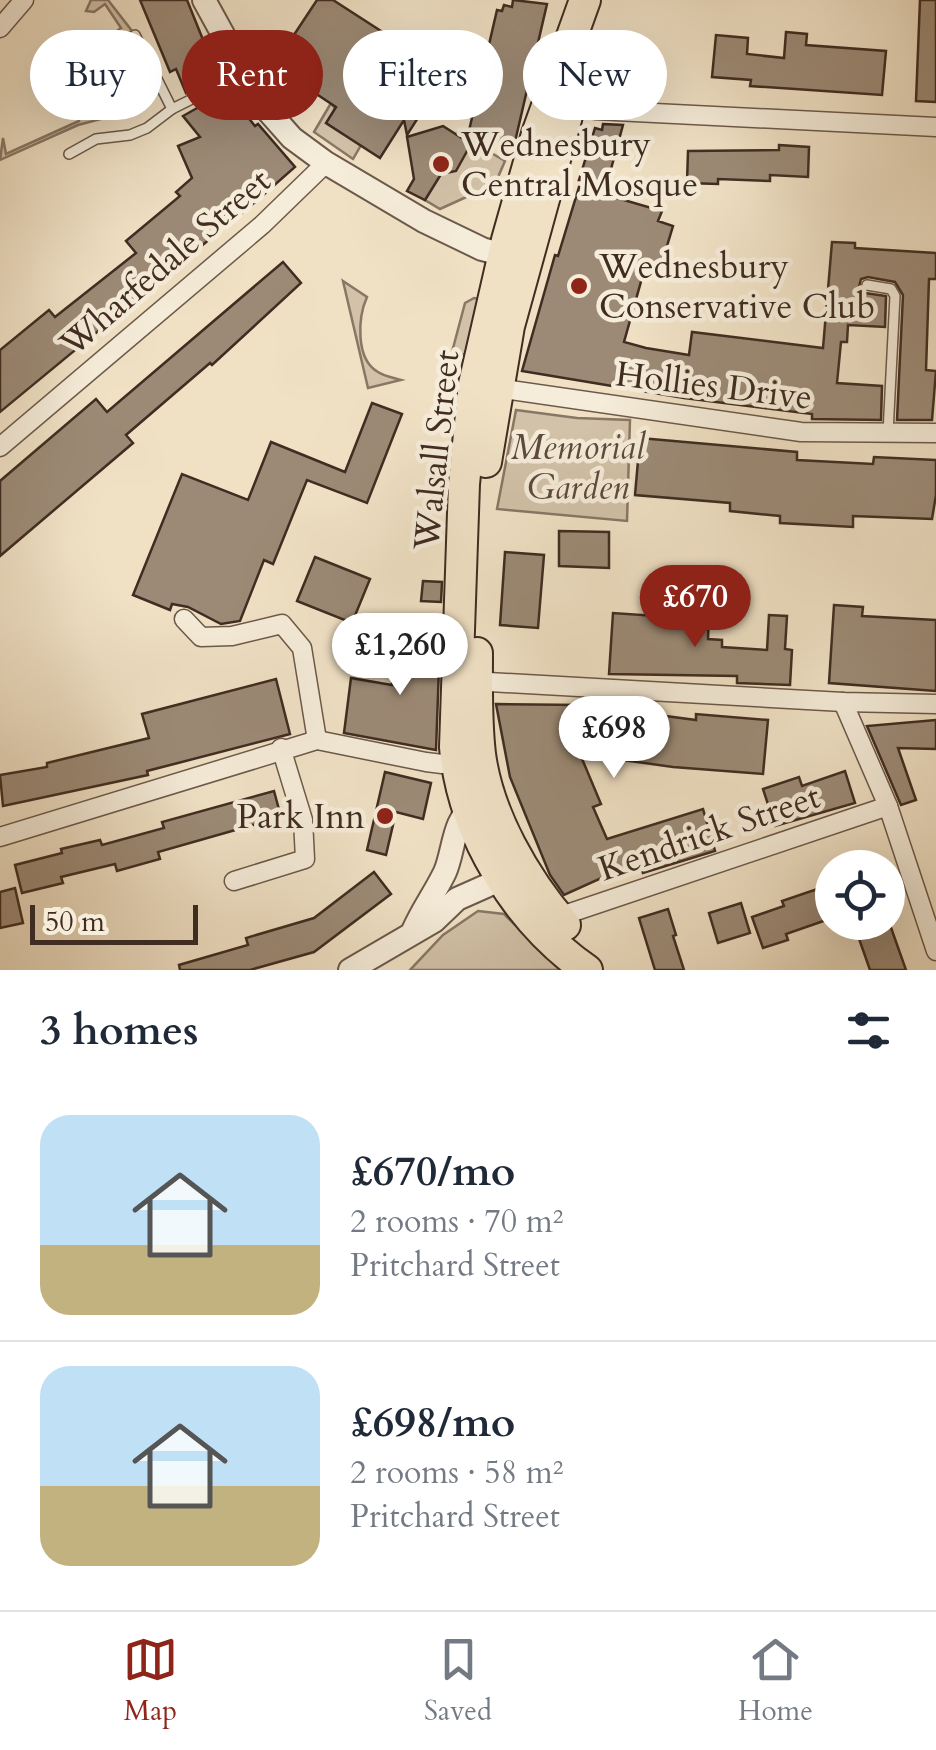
<!DOCTYPE html>
<meta charset="utf-8">
<style>
body{margin:0;font-family:Cardo,serif;background:#f6f6f7;color:#1f2937;height:100vh;display:flex;flex-direction:column;font-size:38px;white-space:nowrap}
*{box-sizing:border-box;margin:0}
p{font-size:32px;color:#747a83}
.icon{flex:none;width:55px;height:55px;fill:none;stroke:currentColor;stroke-width:2;stroke-linecap:round;stroke-linejoin:round}
.map{position:relative;height:970px;overflow:hidden}
.panel{display:flex;flex-direction:column;background:#fff;flex:1}
.panel>*{flex:none}
.top-card{position:absolute;left:30px;top:30px;width:878px;height:90px;display:flex;gap:20px}
.fabs{position:absolute;left:815px;top:850px;display:grid;gap:20px}
.fabs a{display:grid;place-items:center;width:90px;height:90px;border-radius:50%;background:#fff;box-shadow:0 10px 40px #0002;font-size:50px}
.scale{position:absolute;left:30px;bottom:25px;width:168px;box-sizing:border-box;padding-left:10px;border:5px solid #402c21;border-top:0;font-size:28px;line-height:35px;white-space:nowrap;color:#402c21;-webkit-text-stroke:8px #f5ecd9;paint-order:stroke}
.price{position:absolute;translate:-50% -85px;padding:0 22px;border-radius:35px;background:#fff;color:#222;font-size:32px;line-height:65px;filter:drop-shadow(0 2px 5px #0008)}
.price::after{content:'';position:absolute;left:50%;top:60px;width:30px;height:22px;margin-left:-15px;background:inherit;clip-path:polygon(0 0,100% 0,50% 100%)}
.price.on{background:#8f2418;color:#fff}
ul{padding:0;list-style:none}
li{display:flex;align-items:center;gap:30px;height:250px;padding:0 40px}
li+li{border-top:2px solid #e0e1e3}
li span{display:grid;place-items:center;flex:none;width:280px;height:200px;border-radius:30px;color:#555}
li>.icon{margin-inline-start:auto}
span .icon{width:120px;height:120px;fill:#fffc;stroke-width:1}
li b{font-size:42px}
h2{display:flex;justify-content:space-between;align-items:center;height:120px;padding:0 40px;font-size:42px}
.pill{padding:0 35px;border-radius:45px;background:#fff;box-shadow:0 10px 40px #0002;font-size:35px;line-height:90px}
.pill.on{background:#8f2418;color:#fff}
.tabs{display:flex;justify-content:space-around;align-items:center;height:140px;border-top:2px solid #e0e1e3;background:#fff;font-size:28px;color:#747a83}
.tabs a{display:grid;justify-items:center;gap:5px}
.tabs .on{color:#8f2418}
.map>svg:first-child{display:block}
.green{fill:#d2c2a9;stroke:#897765;stroke-width:2.5}
.building{fill:#9c8a76;stroke:#402c21;stroke-width:2.5}
.lines{fill:none;stroke-linecap:round;stroke-linejoin:round}
.service-casing{stroke:#6c594a;stroke-width:12}
.minor-casing{stroke:#6c594a;stroke-width:21}
.tertiary-casing{stroke:#6c594a;stroke-width:26}
.trunk-casing{stroke:#402c21;stroke-width:34}
.service{stroke:#f5ecd9;stroke-width:9}
.minor{stroke:#f5ecd9;stroke-width:18}
.tertiary{stroke:#f5ecd9;stroke-width:22}
.trunk{stroke:#f0e1c5;stroke-width:30}
.poi-dot{fill:#8f2418;stroke:#f5ecd9;stroke-width:4}
.labels{text-anchor:middle;stroke-width:9;stroke-linejoin:round;paint-order:stroke}
.poi-label{font-size:35px;fill:#402c21;stroke:#f5ecd9;text-anchor:start}
.street-label{font-size:35px;fill:#402c21;stroke:#f5ecd9}
.park-label{font-size:35px;font-style:italic;fill:#5d4a3c;stroke:#f5ecd9}
</style>
<div class="map">
<svg width="936" height="970" viewBox="0 0 936 970">
<rect width="100%" height="100%" fill="#f0e1c5"/>
<filter id="stains"><feTurbulence type="fractalNoise" baseFrequency=".002" numOctaves="4"/><feColorMatrix values="0 0 0 0 .2 0 0 0 0 .09 0 0 0 0 .02 0 0 0 .5 -.17"/></filter>
<radialGradient id="worn" r=".72"><stop offset=".6" stop-color="#630" stop-opacity="0"/><stop offset="1" stop-color="#630" stop-opacity=".3"/></radialGradient>
<g class="green">
<polygon points="91,0 108,0 132,31 120,38 125,67 92,80 105,118 78,125 0,160 3,138 6,154 79,121 74,108 85,102 77,80 114,61 107,38 121,28 105,4 94,12 86,11"/>
<polygon points="331,103 361,145 353,159 314,132"/>
<polygon points="457,133 505,161 495,184 440,209 425,200 441,174"/>
<path d="M343,281L367,297C358,317 355,359 378,372C384,376 394,378 401,380L368,388Z"/>
<polygon points="474,298 479,299 466,355 452,352 465,303"/>
<polygon points="516,410 577,418 630,420 627,521 497,509"/>
<polygon points="478,911 504,914 560,970 410,970 443,935"/>
</g>
<g class="building">
<polygon points="140,0 187,0 218,77 186,93 176,69 170,72"/>
<polygon points="317,0 333,0 429,62 445,37 462,49 407,135 404,120 380,158 326,123 336,107 288,75 294,65 280,56"/>
<polygon points="513,0 547,4 514,146 468,135 497,10 502,11 504,5 512,7"/>
<polygon points="920,0 936,0 936,102 916,101"/>
<polygon points="786,32 807,34 806,45 886,51 882,95 750,86 751,80 712,77 716,35 748,38 747,54 784,58"/>
<polygon points="227,91 255,126 258,124 295,167 238,217 232,209 206,232 211,238 0,412 0,350 49,310 55,317 136,253 126,241 180,196 176,192 192,178 178,146 200,137 183,116"/>
<polygon points="603,124 623,125 608,180 579,180 595,128 602,130"/>
<polygon points="443,126 471,144 456,171 441,174 425,200 407,191 414,179 407,137"/>
<polygon points="779,145 809,147 808,177 770,175 770,181 718,179 718,184 687,183 688,151 779,150"/>
<polygon points="579,187 662,211 658,221 673,226 658,276 644,271 624,342 646,348 689,355 692,332 823,348 832,242 855,243 855,248 936,253 936,279 929,279 926,370 936,371 932,420 897,420 903,295 895,282 868,277 861,279 859,287 865,293 886,296 885,327 848,325 847,342 841,342 837,383 882,386 881,420 812,419 812,414 684,398 522,371 555,255 558,256"/>
<polygon points="283,262 301,283 212,365 210,363 126,435 133,443 0,556 0,481 96,399 107,412"/>
<polygon points="372,403 402,414 367,503 307,480 273,564 264,560 240,621 221,624 188,607 172,604 170,610 133,595 182,474 248,500 271,442 345,472"/>
<polygon points="640,438 797,452 797,460 873,464 874,457 936,460 936,495 932,519 853,516 853,527 780,523 780,516 730,511 730,503 635,495"/>
<polygon points="559,531 609,532 609,568 559,566"/>
<polygon points="505,552 544,555 538,628 500,625"/>
<polygon points="315,557 370,579 352,623 297,601"/>
<polygon points="423,581 442,582 441,602 421,601"/>
<polygon points="834,605 863,607 862,616 936,620 936,691 829,683"/>
<polygon points="687,610 709,611 708,639 722,640 722,647 767,650 769,615 787,616 785,649 792,650 790,685 737,683 737,676 609,674 613,613 686,618"/>
<polygon points="395,637 440,640 436,750 344,733 351,678 392,685"/>
<polygon points="276,679 290,734 147,771 148,775 3,806 0,775 47,767 47,763 149,738 142,714"/>
<polygon points="496,704 583,705 696,720 696,714 768,720 763,774 673,767 580,754 601,804 593,807 607,839 703,809 715,851 643,873 639,861 564,895 550,875 510,777"/>
<polygon points="936,720 936,749 898,748 916,800 901,805 867,726"/>
<polygon points="845,771 855,803 775,826 763,789 799,777 802,786"/>
<polygon points="385,772 431,783 423,819 396,812 386,855 367,850"/>
<polygon points="274,791 281,817 158,852 160,859 117,871 115,864 61,877 63,883 22,893 15,865 62,853 61,849 100,840 102,845 164,828 162,822"/>
<polygon points="374,872 391,894 314,952 250,970 180,970 179,965 248,945 246,938 314,918"/>
<polygon points="832,884 832,918 786,934 788,940 763,948 752,917 784,906 782,901"/>
<polygon points="15,888 23,923 0,928 0,892"/>
<polygon points="741,903 750,933 718,943 709,913"/>
<polygon points="668,909 676,935 673,936 684,970 655,970 639,918"/>
<polygon points="889,922 906,970 870,970 857,933"/>
</g>
<g class="lines">
<defs>
<g id="service">
<polyline points="135,35 172,109 242,74"/>
<polyline points="69,154 96,139 130,135 147,128 172,109"/>
<polyline points="867,285 891,289 895,296 888,433"/>
</g>
<g id="minor">
<polyline points="0,28 24,0"/>
<polyline points="564,105 595,110 936,127"/>
<polyline points="490,387 801,432 936,433"/>
<polyline points="0,447 262,225 326,163"/>
<polyline points="184,619 201,637 232,636 282,624 302,648 317,740"/>
<polyline points="472,681 843,702 936,704"/>
<polyline points="843,702 888,806 936,951"/>
<polyline points="0,837 317,740 426,762 442,764 462,760"/>
<polyline points="234,881 305,859 303,820 281,748"/>
<polyline points="553,922 570,913 888,806"/>
</g>
<g id="tertiary">
<polyline points="204,0 260,102 292,138 326,163 424,221 482,249 504,255 516,251"/>
<path d="M413,931C422,910 435,893 445,872C454,852 453,818 474,806"/>
<polyline points="350,970 434,921 457,899 493,883 509,865"/>
</g>
<g id="trunk">
<path d="M585,0L537,134L507,240L474,384L464,484L455,747C462,832 517,922 587,970"/>
<polyline points="486,462 509,326 581,65"/>
<path d="M477,653C477,686 476,721 480,754C488,815 525,879 565,925"/>
</g>
</defs>
<use href="#service" class="service-casing"/>
<use href="#minor" class="minor-casing"/>
<use href="#tertiary" class="tertiary-casing"/>
<use href="#trunk" class="trunk-casing"/>
<use href="#service" class="service"/>
<use href="#minor" class="minor"/>
<use href="#tertiary" class="tertiary"/>
<use href="#trunk" class="trunk"/>
</g>
<g class="poi-dot">
<circle cx="441" cy="164" r="10"/>
<circle cx="579" cy="286" r="10"/>
<circle cx="385" cy="816" r="10"/>
</g>
<g class="labels">
<g class="poi-label">
<text x="461" y="156">Wednesbury<tspan x="461" dy="40">Central Mosque</tspan></text>
<text x="599" y="278">Wednesbury<tspan x="599" dy="40">Conservative Club</tspan></text>
<text x="365" y="828" text-anchor="end">Park Inn</text>
</g>
<g class="street-label">
<text transform="translate(165 262) rotate(-41)" y="12">Wharfedale Street</text>
<text transform="translate(714 385) rotate(7)" y="12">Hollies Drive</text>
<text transform="translate(436 450) rotate(-84)" y="12">Walsall Street</text>
<text transform="translate(709 832) rotate(-19)" y="12">Kendrick Street</text>
</g>
<g class="park-label">
<text x="578" y="459">Memorial<tspan x="578" dy="40">Garden</tspan></text>
</g>
</g>
<rect width="100%" height="100%" filter="url(#stains)"/>
<rect width="100%" height="100%" fill="url(#worn)"/>
</svg>
<div class="fabs">
<a><svg class="icon" aria-label="locate" viewBox="0 0 24 24"><circle cx="12" cy="12" r="6"/><path d="M12 2v4M12 18v4M2 12h4M18 12h4"/></svg></a>
</div>
<div class="scale">50 m</div>
<b class="price on" style="left:695px;top:650px">£670</b>
<b class="price" style="left:400px;top:698px">£1,260</b>
<b class="price" style="left:614px;top:781px">£698</b>
<div class="top-card">
<a class="pill">Buy</a>
<a class="pill on">Rent</a>
<a class="pill">Filters</a>
<a class="pill">New</a>
</div>
</div>
<section class="panel">
<h2>3 homes<svg class="icon" aria-label="filters" viewBox="0 0 24 24"><path d="M4 7h16M4 17h16"/><circle cx="9" cy="7" r="2"/><circle cx="15" cy="17" r="2"/></svg></h2>
<ul>
<li><span style="background:linear-gradient(#bfe0f5 65%,#c2b280 0)"><svg class="icon" aria-label="home" viewBox="0 0 24 24"><path d="M3 11l9-7 9 7M6 9v11h12V9"/></svg></span><div><b>£670/mo</b><p>2 rooms · 70 m²</p><p>Pritchard Street</p></div></li>
<li><span style="background:linear-gradient(#bfe0f5 60%,#c2b280 0)"><svg class="icon" aria-label="home" viewBox="0 0 24 24"><path d="M3 11l9-7 9 7M6 9v11h12V9"/></svg></span><div><b>£698/mo</b><p>2 rooms · 58 m²</p><p>Pritchard Street</p></div></li>
</ul>
</section>
<nav class="tabs">
<a class="on"><svg class="icon" aria-label="map" viewBox="0 0 24 24"><path d="M3 6l6-2 6 2 6-2v14l-6 2-6-2-6 2zM9 4v14M15 6v14"/></svg>Map</a>
<a><svg class="icon" aria-label="saved" viewBox="0 0 24 24"><path d="M7 4h10v16l-5-4-5 4z"/></svg>Saved</a>
<a><svg class="icon" aria-label="home" viewBox="0 0 24 24"><path d="M3 11l9-7 9 7M6 9v11h12V9"/></svg>Home</a>
</nav>
